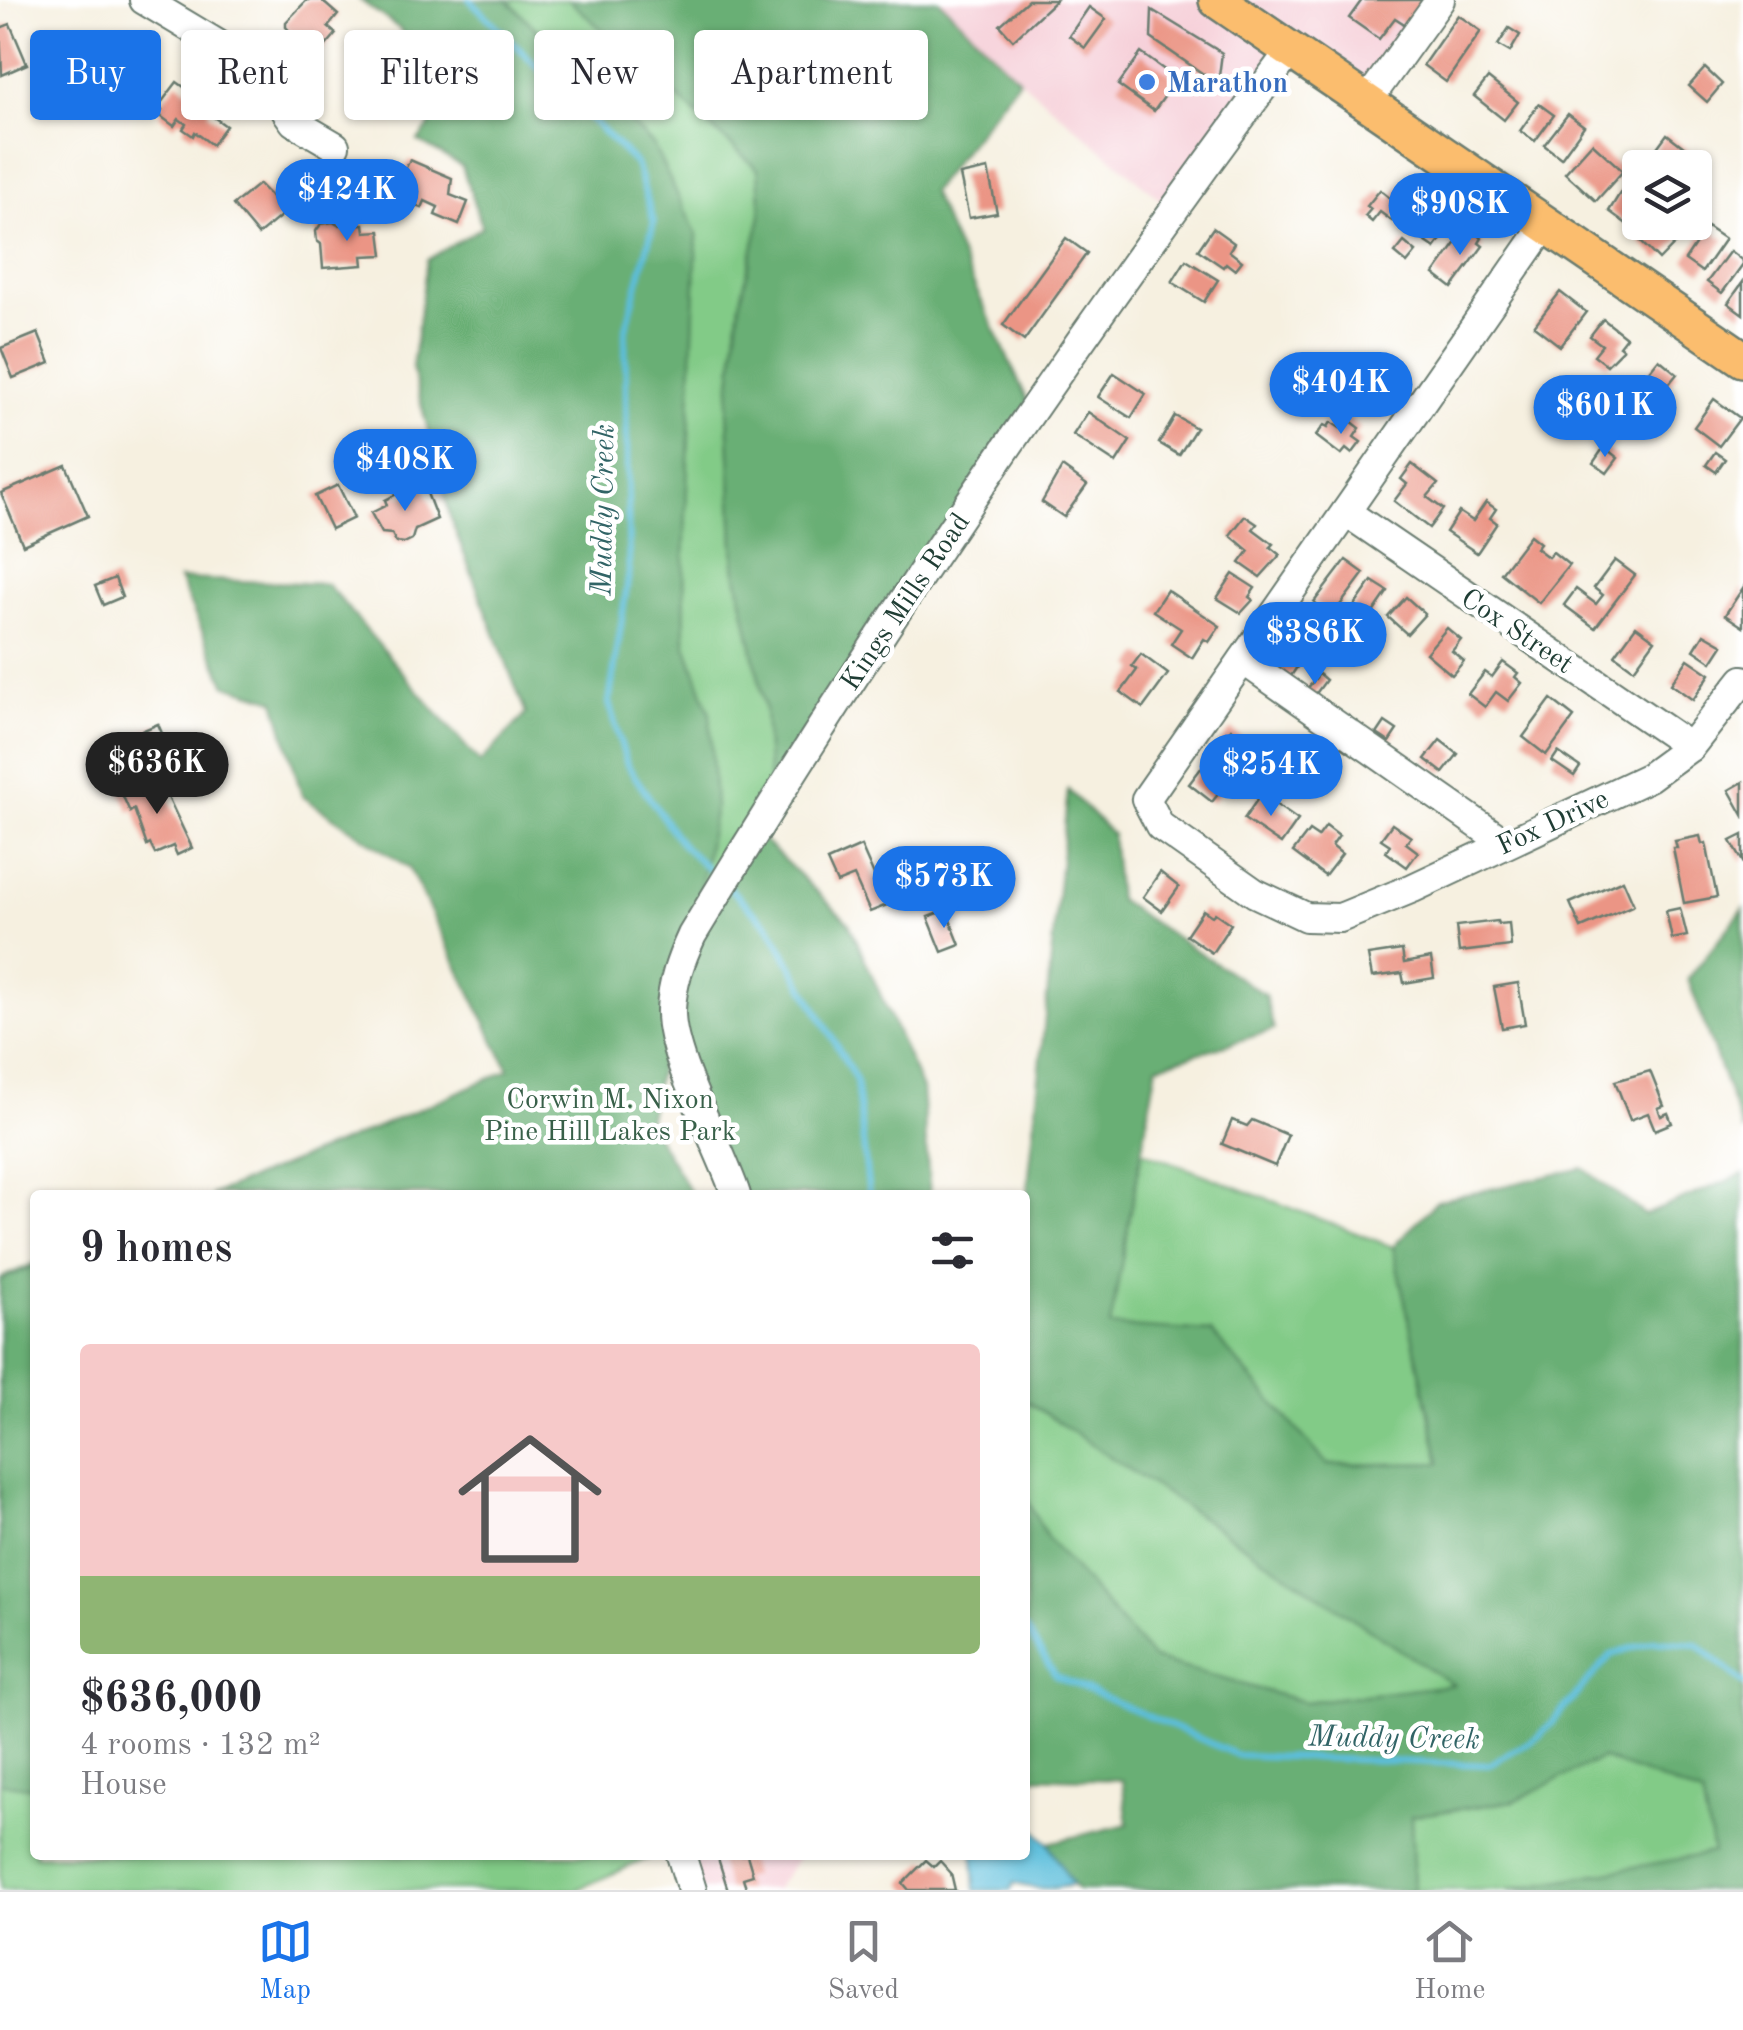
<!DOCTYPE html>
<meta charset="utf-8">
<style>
body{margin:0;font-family:"Old Standard TT",serif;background:#f7f7f7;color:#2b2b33;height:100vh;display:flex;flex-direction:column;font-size:38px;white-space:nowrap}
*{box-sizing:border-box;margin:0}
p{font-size:32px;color:#7c7c81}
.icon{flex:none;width:55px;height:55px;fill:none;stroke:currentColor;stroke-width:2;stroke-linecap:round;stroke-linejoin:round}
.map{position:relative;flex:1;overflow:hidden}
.sheet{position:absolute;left:30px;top:1190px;width:1000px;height:670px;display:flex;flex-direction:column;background:#fff;border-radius:10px;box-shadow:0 2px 8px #0004}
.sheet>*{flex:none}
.guide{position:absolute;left:30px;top:30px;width:1000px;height:90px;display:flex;gap:20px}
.fabs{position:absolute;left:1622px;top:150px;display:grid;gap:20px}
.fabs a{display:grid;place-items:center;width:90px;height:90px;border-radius:10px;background:#fff;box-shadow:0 2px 8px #0004;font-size:50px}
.price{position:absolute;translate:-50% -85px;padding:0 22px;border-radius:35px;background:#1a73e8;color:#fff;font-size:32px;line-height:65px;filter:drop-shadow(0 2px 5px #0008)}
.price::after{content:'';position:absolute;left:50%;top:60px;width:30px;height:22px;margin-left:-15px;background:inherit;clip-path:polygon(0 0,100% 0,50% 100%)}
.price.on{background:#222;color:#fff}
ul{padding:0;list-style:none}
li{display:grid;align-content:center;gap:20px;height:530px;padding:0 50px}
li+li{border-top:2px solid #e1e1e2}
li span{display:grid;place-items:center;height:310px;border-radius:10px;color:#555}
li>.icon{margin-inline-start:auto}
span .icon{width:180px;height:180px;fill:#fffc;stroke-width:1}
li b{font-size:42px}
h2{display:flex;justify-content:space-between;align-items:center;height:120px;padding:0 50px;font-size:42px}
.chip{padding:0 35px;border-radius:10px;background:#fff;box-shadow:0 2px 8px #0004;font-size:35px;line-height:90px}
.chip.on{background:#1a73e8;color:#fff}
.dock{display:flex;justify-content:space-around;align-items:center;height:140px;border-top:2px solid #e1e1e2;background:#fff;font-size:28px;color:#7c7c81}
.dock a{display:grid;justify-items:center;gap:5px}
.dock .on{color:#1a73e8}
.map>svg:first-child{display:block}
.built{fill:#f6cfd8}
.green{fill:#82cb87;stroke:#50845e;stroke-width:2.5}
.forest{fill:#69af74;stroke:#447654;stroke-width:2.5}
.water{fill:#5cbedb;stroke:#3e7e88;stroke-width:2.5}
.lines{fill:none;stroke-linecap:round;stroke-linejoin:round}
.stream{stroke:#5cbedb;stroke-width:6}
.building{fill:#eb9585}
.minor-casing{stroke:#6a7c70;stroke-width:32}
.major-casing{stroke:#6a7c70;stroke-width:40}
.minor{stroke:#fff;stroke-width:28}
.major{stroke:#fbbd6e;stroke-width:35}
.shop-dot{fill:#3f7fe0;stroke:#fff;stroke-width:4}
.labels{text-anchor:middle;stroke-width:9;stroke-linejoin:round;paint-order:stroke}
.shop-label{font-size:28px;font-weight:bold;fill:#366cbe;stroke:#fff;text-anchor:start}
.street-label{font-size:28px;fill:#1f3d34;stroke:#fff}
.park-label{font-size:28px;fill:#386049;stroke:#fff}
.water-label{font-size:30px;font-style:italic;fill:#316466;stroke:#fff}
</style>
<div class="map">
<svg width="1743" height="1890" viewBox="0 0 1743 1890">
<rect width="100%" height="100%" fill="#fff"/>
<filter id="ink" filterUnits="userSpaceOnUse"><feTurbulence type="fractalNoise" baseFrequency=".01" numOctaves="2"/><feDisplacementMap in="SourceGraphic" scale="20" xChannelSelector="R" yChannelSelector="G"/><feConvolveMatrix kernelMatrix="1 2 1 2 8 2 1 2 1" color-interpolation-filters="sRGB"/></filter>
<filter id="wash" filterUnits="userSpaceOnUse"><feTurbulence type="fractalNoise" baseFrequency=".0048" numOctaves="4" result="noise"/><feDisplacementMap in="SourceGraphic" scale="40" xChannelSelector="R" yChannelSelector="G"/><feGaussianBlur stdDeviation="2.25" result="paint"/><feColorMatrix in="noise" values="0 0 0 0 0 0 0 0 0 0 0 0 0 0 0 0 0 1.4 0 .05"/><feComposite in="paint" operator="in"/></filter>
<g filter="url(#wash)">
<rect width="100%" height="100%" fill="#f6f0e0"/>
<g class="built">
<polygon points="939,0 1440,0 1366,103 1290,51 1173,210 1019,79"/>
<polygon points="681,1855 800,1855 775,1890 692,1890"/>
</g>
<g class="green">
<polygon points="507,0 569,0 758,169 761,216 740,303 728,410 735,566 765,708 770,807 692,935 710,714 685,642 684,562 653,145"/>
<polygon points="1142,1151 1393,1247 1440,1464 1328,1465 1211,1332 1109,1327"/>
<polygon points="35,1263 35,1855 655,1855 576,1890 0,1890 0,1278"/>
<polygon points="1025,1400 1455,1685 1304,1702 1153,1659 1048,1539 1025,1496"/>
<polygon points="1602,1758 1703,1796 1714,1854 1507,1890 1414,1890 1411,1816 1514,1801"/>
</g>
<g class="forest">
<polygon points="360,0 507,0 653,145 697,235 684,562 685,642 710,714 715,807 692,935 754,831 849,923 922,1089 930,1195 724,1195 670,1017 648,1122 692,1195 211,1195 357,1136 509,1070 409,868 302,796 275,700 226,685 179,579 327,584 480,763 526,714 451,520 412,368 427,260 482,227 462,166 418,141 448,101 400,29"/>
<polygon points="569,0 939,0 1019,79 931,192 1033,412 770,807 765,708 735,566 728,410 740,303 761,216 758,169"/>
<polygon points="1068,790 1112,834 1118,900 1265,995 1274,1030 1157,1066 1110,1326 1211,1332 1328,1465 1440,1463 1393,1247 1437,1201 1583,1168 1645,1215 1743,1174 1743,1890 1507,1890 1713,1853 1702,1796 1602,1758 1514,1801 1411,1816 1414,1890 1078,1890 1073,1885 1048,1843 1128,1824 1122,1780 1025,1777 1025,1496 1048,1539 1153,1659 1304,1702 1453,1685 1025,1400 1025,1215"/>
<polygon points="1743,909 1743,1132 1688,979"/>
<polygon points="35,1266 35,1788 0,1783 0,1280"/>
</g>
<path class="water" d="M1025,1819L1048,1843L1073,1885C1052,1890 1034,1890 1014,1883L1011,1890H975L973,1855H1025Z"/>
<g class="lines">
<g class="stream">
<polyline points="470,0 636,164 654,222 625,332 629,573 609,703 627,765 681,844 720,880"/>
<polyline points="729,888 770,927 856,1080 869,1195"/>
<polyline points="1025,1629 1056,1676 1237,1755 1488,1765 1540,1736 1611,1655 1653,1641 1697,1644 1743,1683"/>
</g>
</g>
<g id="blocks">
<g class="building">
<polygon points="307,0 321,0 338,15 328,27 336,34 318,55 310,48 308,51 286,27 286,22"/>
<polygon points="1028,0 1056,0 1013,40 1000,25"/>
<polygon points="1362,0 1424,0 1406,25 1395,18 1379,39 1349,18"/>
<polygon points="1089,7 1106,19 1085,48 1069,36"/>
<polygon points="1152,10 1222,53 1218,84 1151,38"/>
<polygon points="1458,15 1481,31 1446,82 1423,65"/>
<polygon points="10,24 27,64 2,75 0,28"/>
<polygon points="1509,28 1520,35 1510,52 1498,45"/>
<polygon points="399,50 424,77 421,79 431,93 401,115 392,102 393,98 391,99 381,88 378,90 366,74"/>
<polygon points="1141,53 1177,79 1154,111 1118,85"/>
<polygon points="1705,68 1722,84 1707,102 1689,86"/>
<polygon points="1488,78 1518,102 1504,120 1474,96"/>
<polygon points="177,82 198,97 205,96 211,100 208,113 226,126 212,145 195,132 193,136 183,129 186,124 179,119 174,126 159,115 162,110 158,107"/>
<polygon points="1539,104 1554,115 1535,141 1520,131"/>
<polygon points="1568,114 1584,126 1561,158 1544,145"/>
<polygon points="1667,134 1689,151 1676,168 1665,168 1650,157"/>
<polygon points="1592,143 1623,171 1596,201 1565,173"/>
<polygon points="410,160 452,178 450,195 468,202 459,225 435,215 438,207 425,201 422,208 395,196 398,189 395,188"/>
<polygon points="988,169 997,213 969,218 960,175"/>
<polygon points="1640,175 1640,216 1632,228 1609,211 1627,182 1632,185"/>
<polygon points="259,184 286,212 258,235 233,205"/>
<polygon points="1401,185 1413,195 1392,221 1380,212 1372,222 1365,216 1371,209 1367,206 1380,190 1391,199"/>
<polygon points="1424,203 1427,204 1428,218 1434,222 1443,214 1452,224 1435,248 1413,233 1417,228 1410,224 1418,205"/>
<polygon points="333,222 338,225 364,224 365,232 380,231 383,255 362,256 363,265 323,268 321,244 317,241 316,231 321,224"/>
<polygon points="1661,222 1688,222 1692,226 1659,260 1641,242"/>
<polygon points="1468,227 1482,238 1479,243 1483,246 1452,288 1434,274"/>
<polygon points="1707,227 1725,239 1702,272 1685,260"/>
<polygon points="1213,228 1234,243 1229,251 1242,261 1235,270 1226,263 1223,267 1198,250"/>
<polygon points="1066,238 1087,253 1024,341 1003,325"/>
<polygon points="1404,242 1416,252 1407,263 1395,253"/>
<polygon points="1730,251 1743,261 1743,264 1722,293 1707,282"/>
<polygon points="1186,260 1218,280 1204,302 1172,282"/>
<polygon points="1743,282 1743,314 1728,303"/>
<polygon points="1560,292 1586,312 1560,346 1534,326"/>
<polygon points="1603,319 1626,337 1619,346 1623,349 1607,365 1594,355 1602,345 1590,336"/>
<polygon points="38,333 50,363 13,378 1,348"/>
<polygon points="1659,359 1677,374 1650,407 1627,388 1638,373 1644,378"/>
<polygon points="1114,373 1146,394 1131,418 1098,397"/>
<polygon points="1582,380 1605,399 1587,427 1559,410"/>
<polygon points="1714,399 1740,418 1719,446 1694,427"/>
<polygon points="1088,412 1130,441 1116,463 1073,435"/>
<polygon points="1175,416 1196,428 1179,455 1159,443"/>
<polygon points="1347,418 1360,428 1354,437 1361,442 1352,454 1346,449 1341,455 1316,436 1324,425 1328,427 1331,422 1340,428"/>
<polygon points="1604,447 1618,458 1607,473 1593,463"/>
<polygon points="1715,452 1725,459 1716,472 1706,465"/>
<polygon points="1412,464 1438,484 1427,497 1443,509 1429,528 1394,501 1407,484 1401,479"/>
<polygon points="66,465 88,516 23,545 1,493"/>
<polygon points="1062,467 1087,485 1064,517 1042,502"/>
<polygon points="338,485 354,518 331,529 315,496"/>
<polygon points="416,487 425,488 437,519 415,529 412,539 404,543 396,542 392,534 382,533 371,513 387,505 385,500 399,493 401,497"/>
<polygon points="1486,502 1496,509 1490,518 1497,523 1477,553 1446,532 1459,512 1473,521"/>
<polygon points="1245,516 1257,524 1253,529 1273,544 1270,547 1280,555 1260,577 1240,563 1249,551 1230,535"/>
<polygon points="1530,535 1540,543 1536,548 1548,557 1553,552 1569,565 1539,603 1501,573"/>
<polygon points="1346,560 1364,573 1332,616 1314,602"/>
<polygon points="1615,560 1635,575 1595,628 1564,605 1576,589 1596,604 1603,595 1594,588"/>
<polygon points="1233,574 1255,588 1249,597 1253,600 1241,613 1217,598"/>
<polygon points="115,578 122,597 103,605 95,586"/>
<polygon points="1372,581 1388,591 1362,629 1346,618"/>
<polygon points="1743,588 1743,627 1725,615"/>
<polygon points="1167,590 1220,626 1209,642 1204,639 1192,658 1171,644 1181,629 1153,611"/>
<polygon points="1406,597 1425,614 1407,634 1388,617"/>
<polygon points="1636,626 1655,640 1634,669 1615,655"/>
<polygon points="1447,628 1461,640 1452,651 1464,661 1452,675 1426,653"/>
<polygon points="1704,634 1723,645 1712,662 1694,650"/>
<polygon points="1283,653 1299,664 1289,679 1273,668"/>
<polygon points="1141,654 1168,674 1143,708 1121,692 1137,670 1132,666"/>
<polygon points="1688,659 1710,674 1693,700 1671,684"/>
<polygon points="1503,662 1518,673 1515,677 1522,683 1508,701 1496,692 1485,707 1468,694 1485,672 1492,677"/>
<polygon points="1319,674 1326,680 1312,699 1304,693"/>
<polygon points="1551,699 1574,717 1546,755 1523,737"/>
<polygon points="1385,722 1397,730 1389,742 1377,734"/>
<polygon points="158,724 167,745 146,755 137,733"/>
<polygon points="1231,729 1254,748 1212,802 1189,784"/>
<polygon points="1440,740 1458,754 1443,773 1425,759"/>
<polygon points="1558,752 1580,767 1574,776 1552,761"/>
<polygon points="158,776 192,848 177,855 173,846 155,854 150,844 147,846 134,809 130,812 121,792"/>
<polygon points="1743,782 1743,815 1729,790"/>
<polygon points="1261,794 1298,820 1281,844 1244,819"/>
<polygon points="1392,824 1411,837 1406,843 1418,852 1407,867 1386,852 1390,845 1381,839"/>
<polygon points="1326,826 1339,836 1332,846 1342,854 1325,876 1293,852 1309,831 1318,837"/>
<polygon points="1743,835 1743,862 1731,841"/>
<polygon points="1700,836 1702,844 1706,843 1717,897 1684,903 1673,848 1677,848 1675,841"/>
<polygon points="861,846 887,905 870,912 854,876 837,883 827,861"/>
<polygon points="1160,872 1179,887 1162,911 1143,897"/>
<polygon points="1623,880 1634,905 1581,928 1570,903"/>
<polygon points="1680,908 1687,936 1672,939 1666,911"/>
<polygon points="946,910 960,945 942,952 928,917"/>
<polygon points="1203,910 1212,916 1215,913 1231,924 1212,953 1186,935"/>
<polygon points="1497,921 1498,924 1509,923 1511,946 1459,952 1456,926"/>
<polygon points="1402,950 1404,963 1431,958 1434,978 1404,983 1402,973 1372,977 1368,955"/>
<polygon points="1518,983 1525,1024 1502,1028 1494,987"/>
<polygon points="1650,1071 1664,1106 1658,1108 1661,1116 1668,1113 1672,1123 1655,1130 1648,1113 1630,1120 1615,1081"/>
<polygon points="1232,1120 1247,1126 1252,1120 1288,1135 1275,1166 1222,1144"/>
<polygon points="717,1855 747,1855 753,1875 743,1878 747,1890 728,1890"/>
<polygon points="926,1860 934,1867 940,1861 951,1873 955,1890 909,1890 903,1883"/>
</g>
</g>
</g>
<g filter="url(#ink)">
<use href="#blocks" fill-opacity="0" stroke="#6a7c70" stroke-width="2.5"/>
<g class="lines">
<defs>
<g id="minor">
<polyline points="144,0 254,66 294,122 335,146"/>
<polyline points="1366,103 1440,0"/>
<polyline points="1546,224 1146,799 1160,826 1255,893 1306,917 1340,918 1413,888 1649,777 1690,747 1743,680"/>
<polyline points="1346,512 1690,747"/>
<polyline points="1243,660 1505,843"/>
<path d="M736,1195C720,1146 669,1056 671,1010C672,983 681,959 692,935C876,631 1078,336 1290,51"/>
<polyline points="681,1855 692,1890"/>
</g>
<polyline id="major" points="1217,0 1743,359"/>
</defs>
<use href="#minor" class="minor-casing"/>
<use href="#major" class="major-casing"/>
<use href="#minor" class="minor"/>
<use href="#major" class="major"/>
</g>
</g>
<circle class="shop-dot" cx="1147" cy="82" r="10"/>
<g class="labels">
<g class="shop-label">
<text x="1167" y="92">Marathon</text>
</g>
<g class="street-label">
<text transform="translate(904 601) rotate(-56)" y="10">Kings Mills Road</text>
<text transform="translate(1518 630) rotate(34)" y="10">Cox Street</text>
<text transform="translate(1552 821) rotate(-25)" y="10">Fox Drive</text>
</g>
<g class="park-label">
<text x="610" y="1108">Corwin M. Nixon<tspan x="610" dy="32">Pine Hill Lakes Park</tspan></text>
</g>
<g class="water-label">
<text transform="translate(602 510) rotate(-89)" y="10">Muddy Creek</text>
<text transform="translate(1394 1737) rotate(1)" y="10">Muddy Creek</text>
</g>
</g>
</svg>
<div class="fabs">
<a><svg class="icon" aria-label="layers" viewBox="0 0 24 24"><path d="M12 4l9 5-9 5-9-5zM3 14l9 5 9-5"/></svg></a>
</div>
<b class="price" style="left:347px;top:244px">$424K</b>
<b class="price" style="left:1460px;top:258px">$908K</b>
<b class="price" style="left:1341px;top:437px">$404K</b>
<b class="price" style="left:1605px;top:460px">$601K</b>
<b class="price" style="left:405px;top:514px">$408K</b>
<b class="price" style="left:1315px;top:687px">$386K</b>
<b class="price on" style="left:157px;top:817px">$636K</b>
<b class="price" style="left:1271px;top:819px">$254K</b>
<b class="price" style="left:944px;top:931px">$573K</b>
<div class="guide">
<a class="chip on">Buy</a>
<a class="chip">Rent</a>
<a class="chip">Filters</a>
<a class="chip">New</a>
<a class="chip">Apartment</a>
</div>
<section class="sheet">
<h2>9 homes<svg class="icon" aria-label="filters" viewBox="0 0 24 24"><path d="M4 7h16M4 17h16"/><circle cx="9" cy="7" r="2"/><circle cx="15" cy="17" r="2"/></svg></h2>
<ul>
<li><span style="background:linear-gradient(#f6c9c9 75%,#8fb573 0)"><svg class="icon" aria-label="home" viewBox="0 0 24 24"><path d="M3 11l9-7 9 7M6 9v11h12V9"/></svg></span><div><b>$636,000</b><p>4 rooms · 132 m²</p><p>House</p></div></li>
</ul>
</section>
</div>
<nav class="dock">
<a class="on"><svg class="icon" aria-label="map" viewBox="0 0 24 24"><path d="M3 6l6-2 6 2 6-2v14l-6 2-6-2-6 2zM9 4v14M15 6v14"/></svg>Map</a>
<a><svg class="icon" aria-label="saved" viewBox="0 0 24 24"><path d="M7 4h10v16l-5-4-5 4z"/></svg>Saved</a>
<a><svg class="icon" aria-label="home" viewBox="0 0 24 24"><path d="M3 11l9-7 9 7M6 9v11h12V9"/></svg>Home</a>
</nav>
